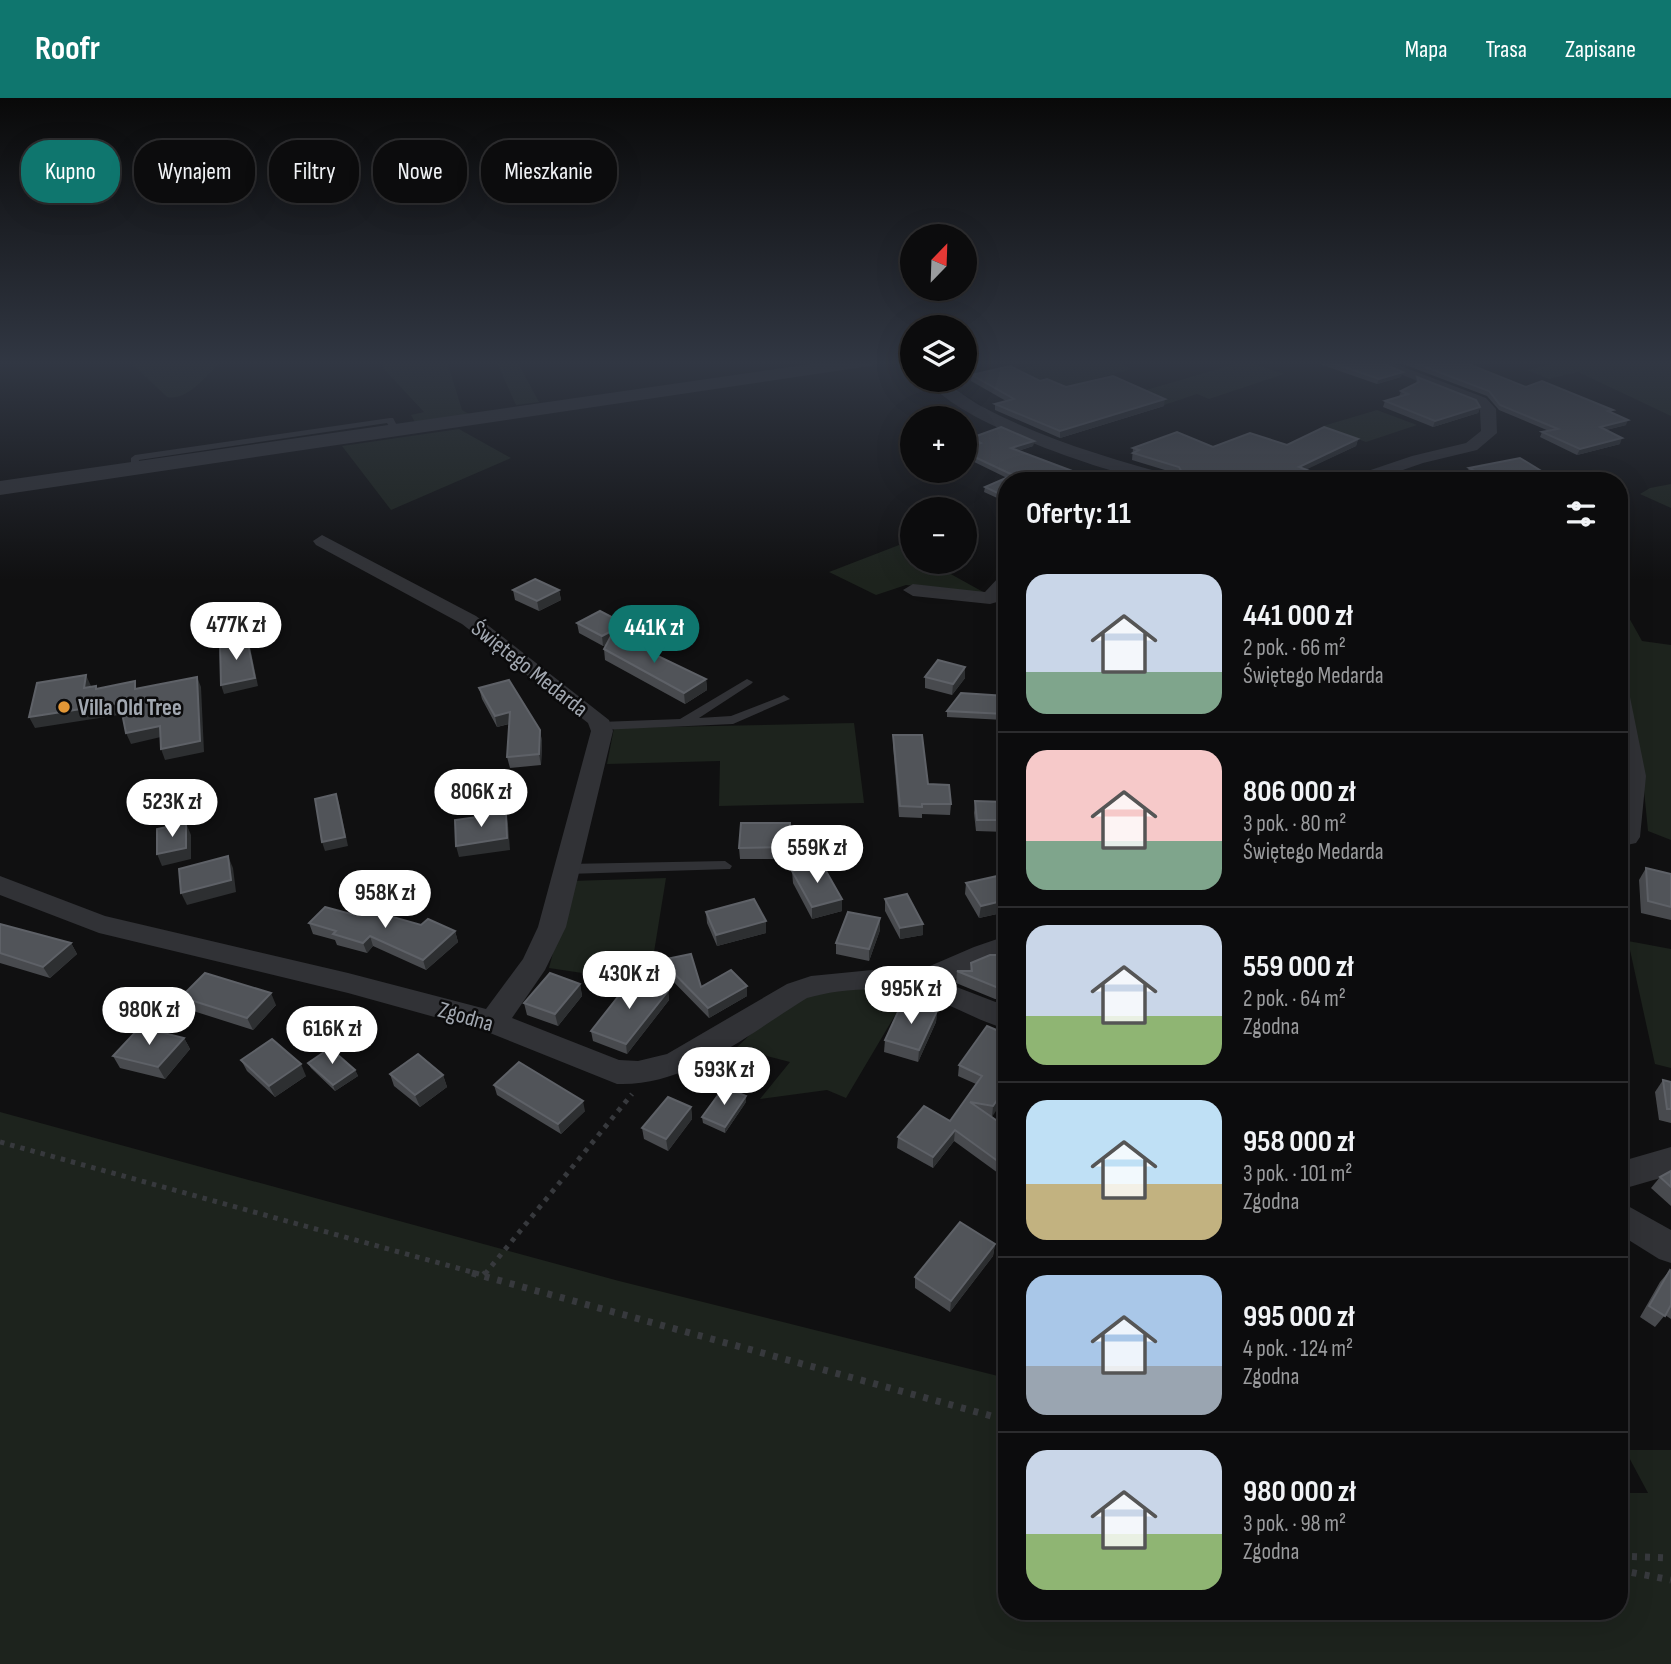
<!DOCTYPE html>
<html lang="pl">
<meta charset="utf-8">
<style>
body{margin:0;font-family:"Sofia Sans Condensed",sans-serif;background:#1a1a1b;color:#f1f3f6;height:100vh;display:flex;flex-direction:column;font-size:26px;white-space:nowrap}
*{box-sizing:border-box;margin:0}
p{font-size:23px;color:#9a9b9d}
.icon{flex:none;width:38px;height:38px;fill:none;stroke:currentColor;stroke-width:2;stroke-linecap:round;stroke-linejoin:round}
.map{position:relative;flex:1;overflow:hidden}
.sheet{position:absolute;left:998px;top:374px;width:630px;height:1148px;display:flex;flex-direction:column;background:#0c0c0d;border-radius:28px;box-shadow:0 7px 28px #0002,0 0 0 2px #2c2c2e}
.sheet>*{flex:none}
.hud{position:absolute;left:21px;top:42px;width:665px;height:63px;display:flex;gap:14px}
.needle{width:46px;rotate:23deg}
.controls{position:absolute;left:900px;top:126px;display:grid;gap:14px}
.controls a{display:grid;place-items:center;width:77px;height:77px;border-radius:50%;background:#0c0c0d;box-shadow:0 7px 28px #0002,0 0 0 2px #2c2c2e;font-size:35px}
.price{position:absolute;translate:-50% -60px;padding:0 16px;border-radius:24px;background:#fff;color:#222;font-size:23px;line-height:46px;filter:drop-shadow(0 2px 4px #0008)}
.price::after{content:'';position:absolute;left:50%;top:42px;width:21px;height:16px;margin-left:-10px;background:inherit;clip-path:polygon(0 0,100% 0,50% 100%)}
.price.on{background:#0f766e;color:#fff}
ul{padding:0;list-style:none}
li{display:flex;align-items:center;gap:21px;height:175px;padding:0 28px}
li+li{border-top:2px solid #2c2c2e}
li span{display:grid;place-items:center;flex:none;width:196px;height:140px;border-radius:21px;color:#555}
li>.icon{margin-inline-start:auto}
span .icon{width:84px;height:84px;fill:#fffc;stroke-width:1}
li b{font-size:30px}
h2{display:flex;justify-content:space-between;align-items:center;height:84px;padding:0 28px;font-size:30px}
.pill{padding:0 24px;border-radius:28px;background:#0c0c0d;box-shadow:0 7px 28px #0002,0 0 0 2px #2c2c2e;font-size:24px;line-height:63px}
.pill.on{background:#0f766e;color:#fff}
header{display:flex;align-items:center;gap:42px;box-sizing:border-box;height:98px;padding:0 35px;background:#0f766e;color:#fff}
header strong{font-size:33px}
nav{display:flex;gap:38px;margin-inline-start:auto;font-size:24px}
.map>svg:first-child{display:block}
.green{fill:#1d231d}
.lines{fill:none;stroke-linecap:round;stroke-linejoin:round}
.path-far2{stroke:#37393d;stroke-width:2.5;stroke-dasharray:2 3.5;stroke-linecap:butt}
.path-far1{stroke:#37393d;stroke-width:5;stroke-dasharray:4.5 6;stroke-linecap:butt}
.path{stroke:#37393d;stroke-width:7;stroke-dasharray:5 8;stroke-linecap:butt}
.service{fill:#313236;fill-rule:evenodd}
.minor{fill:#313236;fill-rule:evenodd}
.tertiary{fill:#313236;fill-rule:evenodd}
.wall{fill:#484a4e}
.shaded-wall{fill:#2d2f31}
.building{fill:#515459;stroke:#5e6167;stroke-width:2}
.poi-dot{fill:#e39736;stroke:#0b0b0c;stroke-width:2.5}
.labels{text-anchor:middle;stroke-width:5;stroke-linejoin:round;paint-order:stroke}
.street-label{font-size:23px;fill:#a2a8b1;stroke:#0b0b0c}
.poi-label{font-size:23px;font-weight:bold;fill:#a2a8b1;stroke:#0b0b0c;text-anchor:start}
</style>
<header>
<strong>Roofr</strong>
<nav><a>Mapa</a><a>Trasa</a><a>Zapisane</a></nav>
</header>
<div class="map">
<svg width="1671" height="1566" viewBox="0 0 1671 1566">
<rect width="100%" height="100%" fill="#101011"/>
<g class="green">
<path d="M129,263H221C208,276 187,304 167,299Z"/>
<polygon points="385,263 447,263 462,312 469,316 415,324 411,317 424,314 382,269"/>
<polygon points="496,263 517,263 539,304 516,307"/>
<polygon points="1053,263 1113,263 1132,271 1062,290 1014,272"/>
<polygon points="1245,263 1284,276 1209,301 1197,296 1125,320 1095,307"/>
<polygon points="1565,263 1671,263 1671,318 1578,274 1549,281 1527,272"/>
<polygon points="1377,312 1417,327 1366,344 1323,328"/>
<polygon points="459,331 511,360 391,412 342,348"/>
<polygon points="1671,386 1671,410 1640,396 1650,390"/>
<polygon points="899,447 912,454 912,464 929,464 985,495 906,487 876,497 829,474"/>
<polygon points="1619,517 1628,518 1642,543 1671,547 1671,742 1648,733 1641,661 1619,548"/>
<polygon points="854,625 864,705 719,708 720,663 607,666 614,630"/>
<polygon points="666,780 649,885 549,870 572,783"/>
<polygon points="1628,843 1671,851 1671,970 1655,966"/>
<polygon points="868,890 910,892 846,1000 827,992 760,1001 790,964 736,950 774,914 808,893"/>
<polygon points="0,1014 619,1183 1006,1280 1006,1514 1619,1514 1619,1395 1648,1395 1625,1352 1671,1352 1671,1566 0,1566"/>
</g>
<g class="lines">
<polyline class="path-far2" points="1667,263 1671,266"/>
<g class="path-far1">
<polyline points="0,1044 479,1176"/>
<polyline points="485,1176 632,996"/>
</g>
<g class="path">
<polyline points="472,1175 1006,1322"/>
<polyline points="484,1177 486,1175"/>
<polyline points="1619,1458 1671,1460"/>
<polyline points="1619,1472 1671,1482"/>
</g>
<g class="service">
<polygon points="390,320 393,320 400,333 399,335 393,335 387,325 139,362 138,372 131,370 131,360 135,357"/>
<polygon points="1575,373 1600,381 1602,383 1589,383 1572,378 1572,374"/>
<polygon points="747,581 753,584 751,586 699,620 731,618 780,599 784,597 790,601 733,626 600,632 594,628 600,624 680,621"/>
<polygon points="725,763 732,768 730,771 567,776 560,771 567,766"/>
</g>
<g class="minor">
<polygon points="1367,263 1387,263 1486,300 1496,311 1497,335 1477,352 1423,365 1371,383 1348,383 1350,379 1412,358 1466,345 1481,333 1480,312 1476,306"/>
<path d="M928,282C947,282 962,297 979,307C1042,341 1109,360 1177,379L1179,383C1171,383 1161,384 1153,383C1103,374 954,323 928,282Z"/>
<path d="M322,437L476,518L609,622L613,633L566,829L545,872L512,920L619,962L638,963L667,956L787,886L811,878L872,872L916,874L974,849L1006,838V858L946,885L1006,908V931C975,922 946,903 915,895C886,888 835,891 807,900C750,935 686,989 617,986L485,933L348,895L99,835L0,797V778L105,818L348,875L486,911L523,861L538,829L591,633L588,625L462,526L316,447L313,443Z"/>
<polygon points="1006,477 1006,494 997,504 990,506 913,498 903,492 913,486 985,494 999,479"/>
<polygon points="1619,592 1627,594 1630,599 1646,678 1640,739 1636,745 1627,747 1619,745 1622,678 1619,659"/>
<polygon points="1671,1049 1671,1077 1619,1092 1619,1064"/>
<polygon points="1619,1103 1671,1132 1671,1165 1659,1161 1619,1136"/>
</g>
<polygon class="tertiary" points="832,263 879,263 870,268 0,397 0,383"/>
</g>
<g class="wall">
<polygon points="1311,263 1377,263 1401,279 1377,286"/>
<polygon points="1395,263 1479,263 1466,266 1526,289 1612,315 1626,327 1606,332 1620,346 1577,357 1540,339 1542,334 1549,333 1499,312 1487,298"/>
<polygon points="972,277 1040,283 1066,289 1164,308 1060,340 995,312 995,306 1006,303 971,283"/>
<polygon points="1417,279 1480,309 1478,315 1433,329 1383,309 1385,303 1399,299 1401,293 1416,286"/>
<polygon points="971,340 1034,343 1033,348 1018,353 1099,383 1006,383 1006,404 984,394 985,389 1007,380 964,359 964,350 975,347 970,345"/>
<polygon points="1358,341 1356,348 1306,371 1313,382 1311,383 1170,383 1179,378 1178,376 1132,362 1133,350 1213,349 1287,347"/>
<polygon points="1469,370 1548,377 1546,382 1543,383 1482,383 1467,375"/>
<polygon points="513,492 559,492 561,502 539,513 515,502"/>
<polygon points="577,525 625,526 626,537 620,540 706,581 707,592 685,606 605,562 604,551 606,547 603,548 579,535"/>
<polygon points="925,579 965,580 952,597 925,590"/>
<polygon points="479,590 540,632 542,644 541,667 510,670 507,659 509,626 497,629 482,601"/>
<polygon points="1006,598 1006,680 1004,622 947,619 947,613"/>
<polygon points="893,637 928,686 951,706 950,717 922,716 922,720 899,719 893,648"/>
<polygon points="975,703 1006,704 1006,734 976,733 974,715"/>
<polygon points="790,736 790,761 740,761 739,750"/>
<polygon points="1646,770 1671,776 1671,822 1641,815 1639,782"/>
<polygon points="792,773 842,801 842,813 812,821 793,785"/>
<polygon points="1006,776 1006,814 979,820 965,796 966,785"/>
<polygon points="885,801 923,826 923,837 900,841 885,813"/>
<polygon points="706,814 766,823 766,835 717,848 707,825"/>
<polygon points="351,816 455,833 458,844 426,872 373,848 367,855 337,847 335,842 313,836 309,825"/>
<polygon points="0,826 71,845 77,856 50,880 0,865"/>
<polygon points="880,832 869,863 836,856 836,845"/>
<polygon points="661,862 701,889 747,898 709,920 662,872"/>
<polygon points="971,865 999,872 1006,871 1006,901 995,901 956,885 957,873 970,873"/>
<polygon points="580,886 582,898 558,928 527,917 524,905"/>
<polygon points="668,893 669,902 627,956 593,943 591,933"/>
<polygon points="181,899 276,907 253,932 187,911"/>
<polygon points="937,913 936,924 918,964 884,954 885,942"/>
<polygon points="184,940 190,951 165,981 120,970 113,958"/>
<polygon points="241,962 306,978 275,999 247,973"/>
<polygon points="308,965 355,972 358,978 335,993 311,970"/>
<polygon points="959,967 1002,970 1006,972 992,1019 1006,1029 1006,1067 998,1075 954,1043 933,1070 897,1050 898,1039 950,1023 976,986 958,978"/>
<polygon points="390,976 443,977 447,989 420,1009 394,988"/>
<polygon points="1663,982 1671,984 1671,1025 1659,1022 1655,994"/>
<polygon points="494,987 585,1013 561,1036 497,997"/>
<polygon points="746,1004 725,1035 703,1025 702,1019"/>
<polygon points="691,1009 692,1021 668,1053 644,1041 642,1030"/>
<polygon points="1671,1073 1671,1108 1651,1090 1660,1079"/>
<polygon points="995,1146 993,1158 950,1214 915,1190 915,1179"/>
<polygon points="1670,1172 1671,1173 1671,1221 1665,1217 1655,1229 1640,1219 1660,1184"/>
</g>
<g class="shaded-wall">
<polygon points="1461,263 1479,263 1459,268"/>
<polygon points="1403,274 1401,279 1377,286 1379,281"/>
<polygon points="1165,301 1164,308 1060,340 1060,333"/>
<polygon points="1480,309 1478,315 1433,329 1435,323"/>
<polygon points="1628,322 1626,327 1598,334 1600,329"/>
<polygon points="1622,340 1620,346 1577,357 1580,351"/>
<polygon points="1358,341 1356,348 1297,376 1299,369"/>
<polygon points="1034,343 1033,348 1011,355 1011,350"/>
<polygon points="1315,375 1313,382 1311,383 1295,383"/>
<polygon points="1548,377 1546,382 1543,383 1534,383"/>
<polygon points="559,492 561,502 539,513 537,503"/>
<polygon points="625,526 626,537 603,548 602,538"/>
<polygon points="247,541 250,549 258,588 224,596 221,587"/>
<polygon points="965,569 965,580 952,597 953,586"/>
<polygon points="86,577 91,588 89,601 84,590"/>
<polygon points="197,579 201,589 204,654 165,662 161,651"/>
<polygon points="706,581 707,592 685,606 684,595"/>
<polygon points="120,605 125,616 35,630 29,619"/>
<polygon points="510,614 512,625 497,629 495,618"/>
<polygon points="160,628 165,638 131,646 126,635"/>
<polygon points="540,632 542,644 541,667 539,656"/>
<polygon points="336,696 339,705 348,748 325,753 322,744"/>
<polygon points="506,715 508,726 510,752 459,759 456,748"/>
<polygon points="186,725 191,737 191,761 162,768 157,756"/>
<polygon points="228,758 233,770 236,794 187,807 181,795"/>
<polygon points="842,801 842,813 812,821 812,809"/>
<polygon points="1006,802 1006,814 979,820 981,808"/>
<polygon points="880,820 880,832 869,863 869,851"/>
<polygon points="766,823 766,835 717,848 716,837"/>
<polygon points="923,826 923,837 900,841 900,830"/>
<polygon points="455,833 458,844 426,872 423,862"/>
<polygon points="370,838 373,848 367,855 363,845"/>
<polygon points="71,845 77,856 50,880 43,869"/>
<polygon points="580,886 582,898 558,928 555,916"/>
<polygon points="747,888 747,898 709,920 708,910"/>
<polygon points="668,893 669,902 627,956 626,946"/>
<polygon points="271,895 276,907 253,932 247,920"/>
<polygon points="937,913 936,924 918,964 919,952"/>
<polygon points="184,940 190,951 165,981 158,969"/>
<polygon points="1006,956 1006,964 996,979 998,968"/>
<polygon points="301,966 306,978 275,999 269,988"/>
<polygon points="355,972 358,978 335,993 333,987"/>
<polygon points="443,977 447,989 420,1009 415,997"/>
<polygon points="1006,989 1006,998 992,1019 993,1008"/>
<polygon points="746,998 746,1004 725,1035 725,1029"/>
<polygon points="583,1003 585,1013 561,1036 558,1026"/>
<polygon points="691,1009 692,1021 668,1053 666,1041"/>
<polygon points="955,1032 954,1043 933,1070 933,1059"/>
<polygon points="1006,1057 1006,1067 998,1075 999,1064"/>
<polygon points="995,1146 993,1158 950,1214 951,1203"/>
</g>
<g class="building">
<polygon points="1326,263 1377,263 1403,274 1379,281"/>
<polygon points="1409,263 1461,263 1526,289 1542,283 1613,312 1608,313 1628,322 1600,329 1622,340 1580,351 1542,334 1558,331 1500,307 1489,293"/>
<polygon points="1010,268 1040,283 1047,281 1066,289 1113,278 1165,301 1060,333 995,306 1014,301 972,277"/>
<polygon points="1417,279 1476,302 1480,309 1435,323 1385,303 1408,296 1401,293 1419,284"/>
<polygon points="1001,329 1034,343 1011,350 1099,383 1006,383 1006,399 985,389 1013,377 964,354 964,350 981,345 971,340"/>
<polygon points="1324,329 1358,341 1299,369 1315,375 1295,383 1170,383 1183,376 1179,369 1133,355 1139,352 1133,350 1177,334 1213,349 1250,335 1287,347"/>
<polygon points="1520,360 1548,377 1534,383 1493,383 1469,370"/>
<polygon points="535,481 559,492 537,503 513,492"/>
<polygon points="600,513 625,526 602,538 577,525"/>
<polygon points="612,536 706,581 684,595 604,551"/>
<polygon points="247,541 255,580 221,587 220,546"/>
<polygon points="938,562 965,569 953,586 925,579"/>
<polygon points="86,577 84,590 96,588 96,591 135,583 135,591 197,579 200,643 161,651 160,628 126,635 120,605 29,619 37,585"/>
<polygon points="509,582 540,632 539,656 507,659 510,614 495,618 479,590"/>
<polygon points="961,595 1006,598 1006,612 1005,616 947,613"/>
<polygon points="893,637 922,637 928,686 949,687 951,706 922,706 922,709 900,708"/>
<polygon points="336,696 345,739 322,744 315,701"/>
<polygon points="975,703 1006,704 1006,722 977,722"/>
<polygon points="506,715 507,740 456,748 455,722"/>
<polygon points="186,725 186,750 157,756 157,731"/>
<polygon points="741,725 790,725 789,749 739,750"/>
<polygon points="228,758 231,782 181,795 179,771"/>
<polygon points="822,766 842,801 812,809 792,773"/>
<polygon points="1646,770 1671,776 1671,809 1648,803"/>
<polygon points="1006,776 1006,802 981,808 966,785"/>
<polygon points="907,796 923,826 900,830 885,801"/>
<polygon points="754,801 766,823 716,837 706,814"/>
<polygon points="325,809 351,816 358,809 421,827 428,821 455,833 423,862 370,838 363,845 333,836 336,833 309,825"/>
<polygon points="848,814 880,820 869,851 836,845"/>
<polygon points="0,826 71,845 43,869 0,855"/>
<polygon points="691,856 701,889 731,872 747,888 708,910 661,862"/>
<polygon points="990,857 997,857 999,872 1006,871 1006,889 996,889 957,873 972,873 971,865"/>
<polygon points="205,875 271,895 247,920 181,899"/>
<polygon points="550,875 580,886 555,916 524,905"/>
<polygon points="632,881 668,893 626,946 591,933"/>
<polygon points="903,903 937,913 919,952 885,942"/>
<polygon points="987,928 1006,936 1006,956 998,968 1006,972 1006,989 993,1008 970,1004 1006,1029 1006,1057 999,1064 955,1032 933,1059 898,1039 924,1008 950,1023 982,978 959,967"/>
<polygon points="140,929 184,940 158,969 113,958"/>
<polygon points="272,941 301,966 269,988 241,962"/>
<polygon points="330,950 355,972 333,987 308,965"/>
<polygon points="418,956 443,977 415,997 390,976"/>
<polygon points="519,964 583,1003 558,1026 494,987"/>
<polygon points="1663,982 1671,984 1671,1011 1667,1011"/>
<polygon points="724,989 746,998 725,1029 702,1019"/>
<polygon points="668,999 691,1009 666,1041 642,1030"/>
<polygon points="1671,1073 1671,1089 1660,1079"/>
<polygon points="960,1124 995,1146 951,1203 915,1179"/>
<polygon points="1619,1132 1626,1136 1619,1148"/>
<polygon points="1670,1172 1671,1173 1671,1207 1665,1218 1649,1208"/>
</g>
<linearGradient id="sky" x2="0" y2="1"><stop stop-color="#090909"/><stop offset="0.55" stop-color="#313743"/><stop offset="1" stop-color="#313743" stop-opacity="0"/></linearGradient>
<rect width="1671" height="482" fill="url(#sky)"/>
<circle class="poi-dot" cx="64" cy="609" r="7"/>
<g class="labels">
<g class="street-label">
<text transform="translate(530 570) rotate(38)" y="8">Świętego Medarda</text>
<text transform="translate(466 918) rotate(16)" y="8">Zgodna</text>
</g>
<g class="poi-label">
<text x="78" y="617">Villa Old Tree</text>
</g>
</g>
</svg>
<div class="controls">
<a><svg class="needle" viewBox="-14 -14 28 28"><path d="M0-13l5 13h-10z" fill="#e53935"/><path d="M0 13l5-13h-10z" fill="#9a9b9d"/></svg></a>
<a><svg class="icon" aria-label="layers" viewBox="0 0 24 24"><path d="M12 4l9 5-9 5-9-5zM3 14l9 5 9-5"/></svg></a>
<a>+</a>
<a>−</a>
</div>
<b class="price" style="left:236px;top:564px">477K zł</b>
<b class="price on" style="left:654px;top:567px">441K zł</b>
<b class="price" style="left:481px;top:731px">806K zł</b>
<b class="price" style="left:172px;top:741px">523K zł</b>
<b class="price" style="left:817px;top:787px">559K zł</b>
<b class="price" style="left:385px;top:832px">958K zł</b>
<b class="price" style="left:629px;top:913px">430K zł</b>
<b class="price" style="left:911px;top:928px">995K zł</b>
<b class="price" style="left:149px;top:949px">980K zł</b>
<b class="price" style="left:332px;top:968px">616K zł</b>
<b class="price" style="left:724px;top:1009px">593K zł</b>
<div class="hud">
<a class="pill on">Kupno</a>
<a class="pill">Wynajem</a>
<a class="pill">Filtry</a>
<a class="pill">Nowe</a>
<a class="pill">Mieszkanie</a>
</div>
<section class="sheet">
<h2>Oferty: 11<svg class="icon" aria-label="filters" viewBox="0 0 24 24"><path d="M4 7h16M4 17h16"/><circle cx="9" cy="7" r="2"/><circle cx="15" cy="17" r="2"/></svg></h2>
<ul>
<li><span style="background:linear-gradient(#c9d6e8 70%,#7fa58c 0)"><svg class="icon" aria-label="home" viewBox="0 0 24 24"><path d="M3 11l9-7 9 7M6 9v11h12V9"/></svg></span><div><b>441 000 zł</b><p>2 pok. · 66 m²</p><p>Świętego Medarda</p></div></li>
<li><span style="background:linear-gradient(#f6c9c9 65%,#7fa58c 0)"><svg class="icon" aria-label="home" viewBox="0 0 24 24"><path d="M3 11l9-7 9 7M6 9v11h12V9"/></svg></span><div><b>806 000 zł</b><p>3 pok. · 80 m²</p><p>Świętego Medarda</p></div></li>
<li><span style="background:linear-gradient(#c9d6e8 65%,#8fb573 0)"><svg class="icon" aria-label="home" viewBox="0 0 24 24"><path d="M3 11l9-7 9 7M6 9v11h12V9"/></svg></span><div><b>559 000 zł</b><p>2 pok. · 64 m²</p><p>Zgodna</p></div></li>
<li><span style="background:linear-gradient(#bfe0f5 60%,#c2b280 0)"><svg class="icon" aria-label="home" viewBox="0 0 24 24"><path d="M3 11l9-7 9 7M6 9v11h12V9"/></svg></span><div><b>958 000 zł</b><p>3 pok. · 101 m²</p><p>Zgodna</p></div></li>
<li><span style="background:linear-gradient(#a9c7e8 65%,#9aa5b1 0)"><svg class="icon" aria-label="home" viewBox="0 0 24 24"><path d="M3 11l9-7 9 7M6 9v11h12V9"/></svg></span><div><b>995 000 zł</b><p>4 pok. · 124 m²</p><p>Zgodna</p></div></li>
<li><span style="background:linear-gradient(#c9d6e8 60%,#8fb573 0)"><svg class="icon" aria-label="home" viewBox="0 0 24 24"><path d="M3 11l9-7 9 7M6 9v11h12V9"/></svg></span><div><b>980 000 zł</b><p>3 pok. · 98 m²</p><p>Zgodna</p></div></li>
</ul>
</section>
</div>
